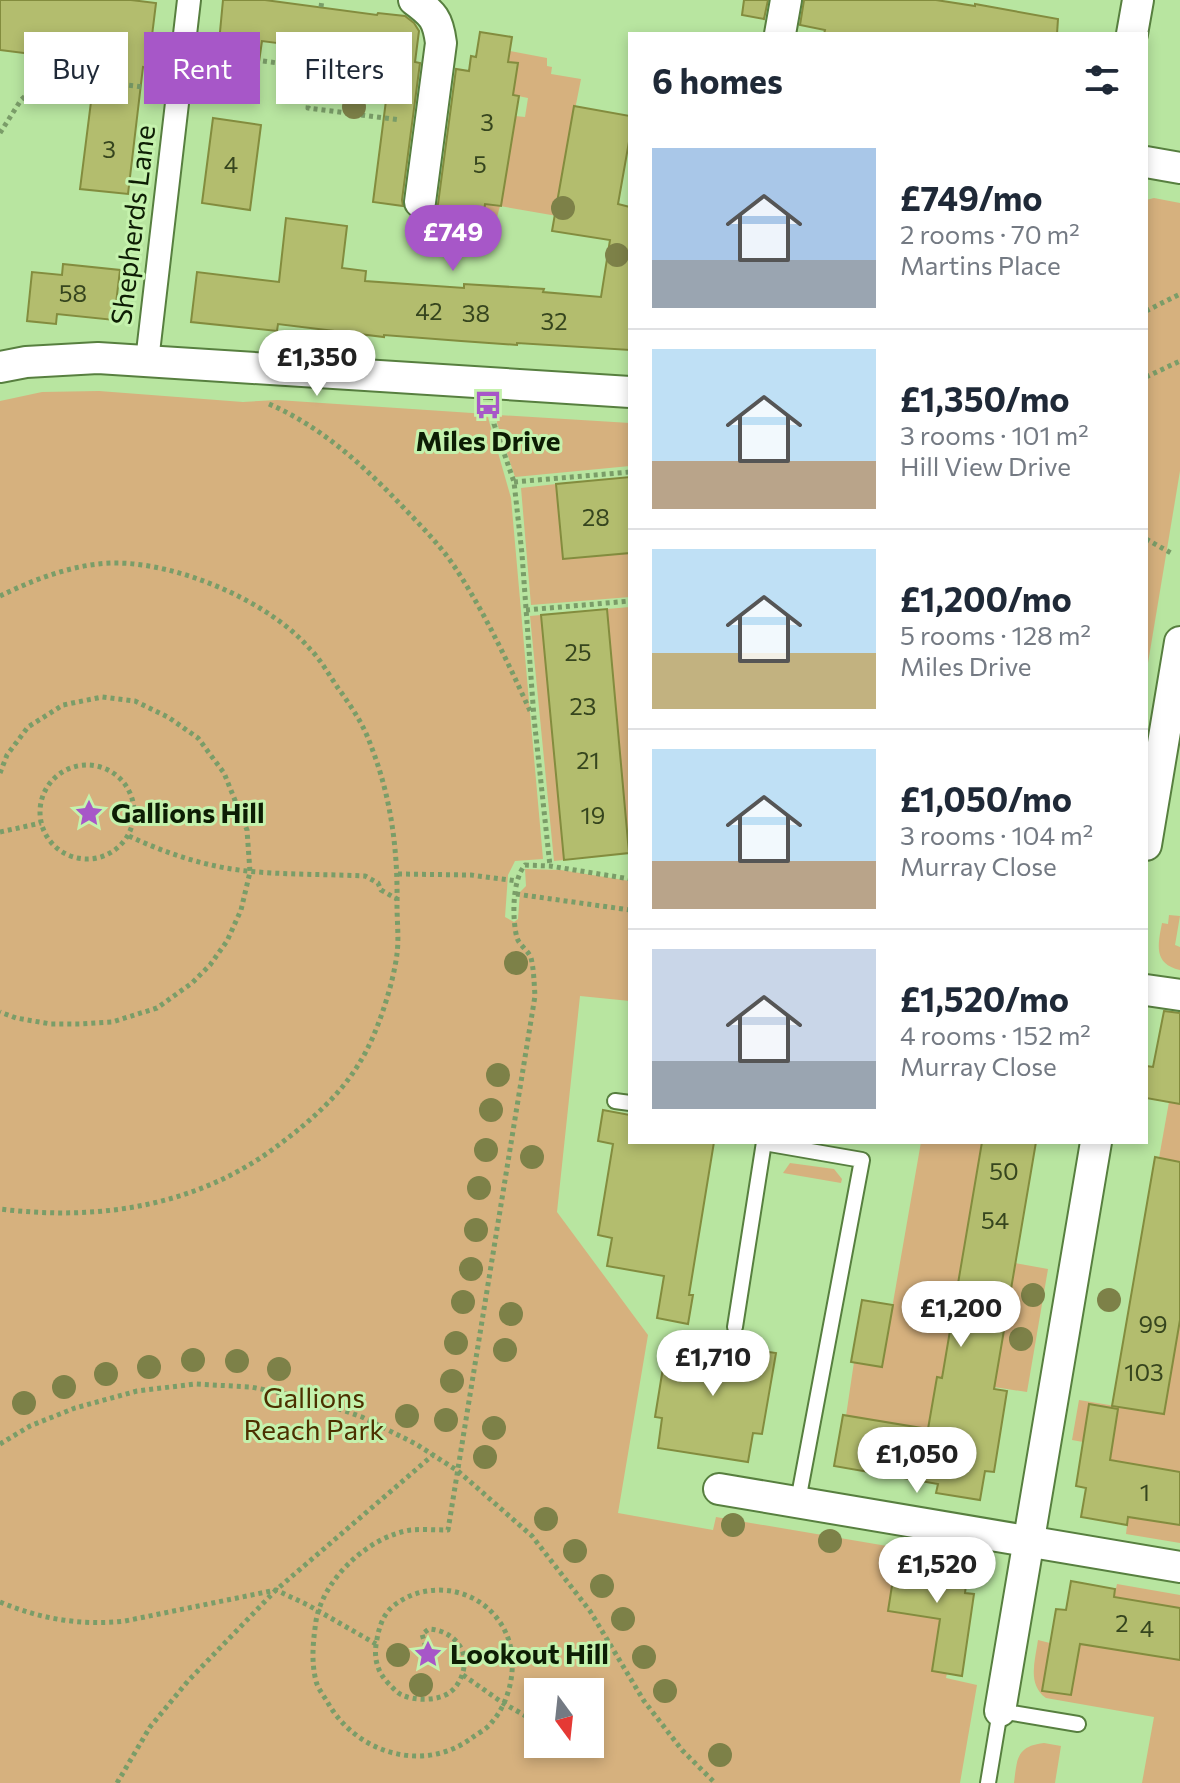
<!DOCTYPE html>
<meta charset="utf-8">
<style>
body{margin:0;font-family:Commissioner,sans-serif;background:#f6f6f7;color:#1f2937;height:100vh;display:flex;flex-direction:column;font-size:30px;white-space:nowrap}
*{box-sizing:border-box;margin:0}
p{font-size:26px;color:#747a83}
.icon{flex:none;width:44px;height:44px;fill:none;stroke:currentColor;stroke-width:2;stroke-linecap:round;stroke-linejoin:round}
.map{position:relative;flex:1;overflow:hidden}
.panel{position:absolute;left:628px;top:32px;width:520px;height:1112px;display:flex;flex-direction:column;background:#fff;border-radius:0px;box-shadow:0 4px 12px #0003}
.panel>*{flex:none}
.guide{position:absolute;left:24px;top:32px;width:484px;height:72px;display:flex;gap:16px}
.needle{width:52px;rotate:165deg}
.fabs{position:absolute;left:524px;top:1678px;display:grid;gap:16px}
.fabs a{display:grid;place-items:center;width:80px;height:80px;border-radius:0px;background:#fff;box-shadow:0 4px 12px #0003;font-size:40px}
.price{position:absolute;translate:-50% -68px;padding:0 18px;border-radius:28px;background:#fff;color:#222;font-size:26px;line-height:52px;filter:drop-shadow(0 2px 4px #0008)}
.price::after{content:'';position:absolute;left:50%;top:48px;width:24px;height:18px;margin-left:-12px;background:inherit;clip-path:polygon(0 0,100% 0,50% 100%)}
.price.on{background:#a757c8;color:#fff}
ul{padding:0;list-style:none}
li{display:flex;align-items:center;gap:24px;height:200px;padding:0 24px}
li+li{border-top:2px solid #e0e1e3}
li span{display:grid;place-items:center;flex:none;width:224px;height:160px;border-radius:0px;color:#555}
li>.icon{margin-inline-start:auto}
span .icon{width:96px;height:96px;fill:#fffc;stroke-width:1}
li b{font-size:34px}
h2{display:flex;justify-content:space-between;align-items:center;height:96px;padding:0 24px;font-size:34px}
.tag{padding:0 28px;border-radius:0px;background:#fff;box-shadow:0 4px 12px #0003;font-size:28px;line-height:72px}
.tag.on{background:#a757c8;color:#fff}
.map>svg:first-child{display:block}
.green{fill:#d6b17e;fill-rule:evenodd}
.building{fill:#b3bd6e;stroke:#838c3e;stroke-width:2}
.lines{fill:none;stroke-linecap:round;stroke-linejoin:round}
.service-casing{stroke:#577f3f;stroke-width:18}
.pedestrian-casing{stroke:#577f3f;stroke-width:26}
.minor-casing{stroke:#577f3f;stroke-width:34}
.path{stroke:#7a9d68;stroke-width:5;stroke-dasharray:4 4;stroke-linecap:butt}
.service{stroke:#fff;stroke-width:14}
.pedestrian{stroke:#fff;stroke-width:22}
.minor{stroke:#fff;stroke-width:30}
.tree{fill:#7d8148}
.labels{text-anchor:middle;stroke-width:6;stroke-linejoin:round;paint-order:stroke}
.number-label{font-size:24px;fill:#36451e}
.street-label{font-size:28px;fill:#0d1d04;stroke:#c5f2ad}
.poi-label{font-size:28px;font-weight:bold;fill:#0d1d04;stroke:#c5f2ad;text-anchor:start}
.park-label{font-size:28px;fill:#4c3000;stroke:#c5f2ad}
</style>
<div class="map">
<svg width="1180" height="1783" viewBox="0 0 1180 1783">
<rect width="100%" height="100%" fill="#b8e5a0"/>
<g class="green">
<polygon points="510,51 547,58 547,66 552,67 551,74 581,79 564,165 557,216 500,206 496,221 483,219 485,205 494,205 515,116 525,117 528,98 513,95 518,64 508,62"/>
<polygon points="1154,198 1180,203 1180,471 1146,675 1146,200"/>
<path d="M99,391L243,402L277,400L487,414L511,498L543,859L515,861L508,875L505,917L514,922L518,919L520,892L526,886L525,869L561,870L630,881V1001L580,996L557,1212L648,1335L618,1513L713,1530L716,1517L887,1546L882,1569L894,1572L888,1611L940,1619L947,1673L946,1678L977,1685L960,1783H0V401L42,392ZM538,1692H590V1744H538Z"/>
<polygon points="498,415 630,423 630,466 515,477 497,423"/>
<polygon points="556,484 563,559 630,553 630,597 531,605 521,488"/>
<polygon points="630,607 630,853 629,853 607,609"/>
<polygon points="541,615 564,860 554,861 530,616"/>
<path d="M1169,915L1180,916L1175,945L1180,947V970C1153,964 1158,944 1162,923L1168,924Z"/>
<polygon points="1169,1102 1180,1104 1180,1162 1159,1158"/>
<polygon points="921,1142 982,1142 942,1377 971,1437 846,1416 854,1362 882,1366"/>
<polygon points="790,1163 834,1169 842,1179 841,1183 783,1173"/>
<polygon points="1015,1263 1048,1269 1027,1392 994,1387"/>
<polygon points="1180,1320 1180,1472 1110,1460 1118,1409 1089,1405 1083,1442 1072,1440 1079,1400 1164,1414"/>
<polygon points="1128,1517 1180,1525 1180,1543 1126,1534"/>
<polygon points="1117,1584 1180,1595 1180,1608 1114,1597"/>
<path d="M1038,1640L1050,1643L1042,1690L1070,1695L1080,1644L1180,1660V1783H1142L1154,1717L1046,1698C1027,1684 1035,1661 1038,1640Z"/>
<path d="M1044,1743L1061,1746L1055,1783H1014C1017,1760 1016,1746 1044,1743Z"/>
</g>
<g class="building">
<polygon points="0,0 131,0 156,3 148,68 143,67 128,194 80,189 96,62 0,50"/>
<polygon points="223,0 265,0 377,15 378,13 405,16 414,23 419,31 415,62 420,63 402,200 403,206 373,202 388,85 367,83 371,55 262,41 258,69 217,64"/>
<polygon points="744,0 768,0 764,19 742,15"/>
<polygon points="804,0 936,0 975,6 975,4 1058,19 1057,34 824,34 825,30 800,25"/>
<polygon points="480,32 512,37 508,62 518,63 513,95 519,96 501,206 485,204 483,219 435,211 438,204 456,69 469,71 471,56 476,57"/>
<polygon points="574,106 630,116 630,136 618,204 630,207 630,350 517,343 517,345 461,341 384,335 384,337 278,324 277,331 191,322 197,272 279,282 286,218 347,226 342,268 366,271 365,281 464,288 464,284 544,289 543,292 601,297 610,240 552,231"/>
<polygon points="213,118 261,125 250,210 202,203"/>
<polygon points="63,264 120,270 114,320 57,314 56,324 27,321 32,272 62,275"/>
<polygon points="630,477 630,553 563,559 556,484"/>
<polygon points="607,609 629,853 564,860 541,615"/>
<polygon points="1164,1011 1180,1013 1180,1104 1146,1098 1146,1066 1153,1067"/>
<polygon points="603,1110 630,1115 630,1142 714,1142 689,1295 693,1295 688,1324 657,1318 664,1276 607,1266 612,1238 598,1235 613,1144 598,1141"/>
<polygon points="982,1142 1036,1142 994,1389 1007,1391 994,1472 985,1471 980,1500 936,1493 938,1484 834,1466 843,1415 928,1429 937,1377 942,1378"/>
<polygon points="1155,1157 1180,1162 1180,1320 1164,1414 1112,1406"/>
<polygon points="862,1300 893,1305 882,1367 851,1362"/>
<polygon points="668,1337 776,1353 762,1434 753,1433 748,1462 658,1448 662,1418 655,1417"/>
<polygon points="1089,1404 1118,1409 1110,1460 1180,1472 1180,1525 1128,1517 1127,1525 1081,1517 1086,1488 1076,1486"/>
<polygon points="925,1556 969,1562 965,1593 974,1594 962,1676 932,1671 940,1619 888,1611 896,1560 924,1564"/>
<polygon points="1071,1581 1115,1589 1114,1597 1180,1608 1180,1660 1080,1644 1071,1695 1042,1691 1056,1609 1066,1610"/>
</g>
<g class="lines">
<defs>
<g id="service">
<polyline points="615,1101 630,1103"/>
<polyline points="764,1143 862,1160 798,1501"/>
<polyline points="735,1327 764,1142"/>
<polyline points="988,1783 1000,1711 1078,1724"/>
</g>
<polyline id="pedestrian" points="147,361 189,0"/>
<g id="minor">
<path d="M414,0C433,14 438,19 441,43L420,202"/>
<polyline points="780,34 786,0"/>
<polyline points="1132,34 1138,0"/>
<polyline points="1146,162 1180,168"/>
<polyline points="0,367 26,362 98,358 630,392"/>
<polyline points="1146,845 1180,642"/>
<polyline points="1146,990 1180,995"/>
<polyline points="719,1489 1180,1567"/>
<polyline points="1000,1711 1096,1142"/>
</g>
</defs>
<use href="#service" class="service-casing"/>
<use href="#pedestrian" class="pedestrian-casing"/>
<use href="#minor" class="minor-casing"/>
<g class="path">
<polyline points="321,7 322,0"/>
<polyline points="315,50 308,108 400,120"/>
<polyline points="263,61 366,75 364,86 404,91"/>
<polyline points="0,133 21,100 41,82 43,75 152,88"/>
<polyline points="1146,311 1180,294"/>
<polyline points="1146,377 1180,361"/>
<path d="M269,404C322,427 364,466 403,507C423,528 443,548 458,572C487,617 509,665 531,713"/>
<polyline points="495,416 494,424 514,482 522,554 534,718 550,866"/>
<polyline points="514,482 630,472"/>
<polyline points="1146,539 1171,553"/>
<path d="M0,596C35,579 76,563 116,563C178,563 269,601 310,649C321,660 329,675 338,688C351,706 364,725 371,746C391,797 398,850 397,905C397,921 399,938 397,954C393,985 377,1035 360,1062C339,1097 308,1123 276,1147C195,1207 98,1221 0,1209"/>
<polyline points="526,610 630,601"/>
<circle cx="87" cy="812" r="47"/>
<polyline points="0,773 7,755 28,727 63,705 102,697 135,701 168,717 198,738 224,773 247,830 250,872 241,910 227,941 210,965 192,983 157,1008 112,1022 80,1024 51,1024 16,1018 0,1012"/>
<polyline points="0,832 41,823"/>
<path d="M129,836C165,853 207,867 247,871C285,875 326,874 365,876L378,883L381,890L397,899"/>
<polyline points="398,874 471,875 517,881"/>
<polyline points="516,894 630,910"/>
<polyline points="0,1444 30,1426 75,1408 137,1391 195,1384 251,1387 311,1399 362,1417 416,1444 458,1471 532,1536 590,1611 644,1701 682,1750 715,1783"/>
<path d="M0,1602C41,1619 81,1626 125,1621L276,1590L308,1605L376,1644"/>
<path d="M428,1654L422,1634L429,1629C443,1630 456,1637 462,1650C468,1664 462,1684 449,1693C437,1701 415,1701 402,1695C397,1693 393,1688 389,1684C378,1673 374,1660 376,1645C378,1632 381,1617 392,1607C428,1577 484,1588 505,1631C519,1659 512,1699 492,1722C488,1728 479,1733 473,1737C425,1774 357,1754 328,1703C324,1696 318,1689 316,1681C311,1661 313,1642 316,1621C323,1579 369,1536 411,1530C423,1529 436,1530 448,1530L535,996C534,983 534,970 531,958C528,950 520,946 517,938C512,919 512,880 525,865L550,866L630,879"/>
<polyline points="463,1675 503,1703 538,1723"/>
<polyline points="117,1783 150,1727 188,1681 276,1590 433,1455"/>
</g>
<use href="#service" class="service"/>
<use href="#pedestrian" class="pedestrian"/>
<use href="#minor" class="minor"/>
</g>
<g class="tree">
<circle cx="354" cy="107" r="12"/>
<circle cx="563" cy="208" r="12"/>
<circle cx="617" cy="255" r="12"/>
<circle cx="516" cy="963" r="12"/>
<circle cx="498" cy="1075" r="12"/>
<circle cx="491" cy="1110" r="12"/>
<circle cx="486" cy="1150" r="12"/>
<circle cx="532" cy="1157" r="12"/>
<circle cx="479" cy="1188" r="12"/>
<circle cx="476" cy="1230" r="12"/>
<circle cx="471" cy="1269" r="12"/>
<circle cx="1033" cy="1295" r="12"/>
<circle cx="1109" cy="1300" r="12"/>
<circle cx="463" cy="1302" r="12"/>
<circle cx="511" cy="1314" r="12"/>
<circle cx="1021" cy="1339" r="12"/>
<circle cx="456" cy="1343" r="12"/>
<circle cx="505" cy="1350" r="12"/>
<circle cx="193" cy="1360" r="12"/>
<circle cx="237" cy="1361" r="12"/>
<circle cx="149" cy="1367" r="12"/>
<circle cx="279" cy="1369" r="12"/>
<circle cx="106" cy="1374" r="12"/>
<circle cx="452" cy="1381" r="12"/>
<circle cx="64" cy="1387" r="12"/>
<circle cx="24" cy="1403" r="12"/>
<circle cx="407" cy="1416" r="12"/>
<circle cx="446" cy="1420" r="12"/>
<circle cx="494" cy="1428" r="12"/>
<circle cx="485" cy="1457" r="12"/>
<circle cx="546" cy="1519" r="12"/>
<circle cx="733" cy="1525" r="12"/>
<circle cx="830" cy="1541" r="12"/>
<circle cx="575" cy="1551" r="12"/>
<circle cx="602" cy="1586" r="12"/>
<circle cx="623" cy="1619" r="12"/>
<circle cx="398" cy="1655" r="12"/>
<circle cx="644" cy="1657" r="12"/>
<circle cx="421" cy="1685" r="12"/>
<circle cx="665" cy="1691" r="12"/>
<circle cx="720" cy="1755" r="12"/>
</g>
<defs>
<symbol id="bus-bare" viewBox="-9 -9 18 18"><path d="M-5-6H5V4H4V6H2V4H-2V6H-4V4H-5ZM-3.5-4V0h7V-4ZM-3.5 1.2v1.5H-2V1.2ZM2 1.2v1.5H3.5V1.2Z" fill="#a757c8" stroke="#c5f2ad" stroke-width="2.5" paint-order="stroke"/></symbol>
<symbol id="sight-bare" viewBox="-9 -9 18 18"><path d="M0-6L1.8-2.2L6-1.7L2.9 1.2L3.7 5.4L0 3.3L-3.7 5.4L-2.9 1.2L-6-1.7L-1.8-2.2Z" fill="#a757c8" stroke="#c5f2ad" stroke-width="2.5" paint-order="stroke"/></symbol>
</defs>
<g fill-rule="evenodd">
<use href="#bus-bare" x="468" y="385" width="40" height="40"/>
<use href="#sight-bare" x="69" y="793" width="40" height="40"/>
<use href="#sight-bare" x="408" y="1634" width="40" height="40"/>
</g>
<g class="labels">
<g class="number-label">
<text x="487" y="131">3</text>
<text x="109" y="158">3</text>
<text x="231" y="173">4</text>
<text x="480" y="173">5</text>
<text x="73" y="302">58</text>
<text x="429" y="320">42</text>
<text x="476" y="322">38</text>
<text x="554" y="330">32</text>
<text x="596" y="526">28</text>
<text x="578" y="661">25</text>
<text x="583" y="715">23</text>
<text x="588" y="769">21</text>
<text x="593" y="824">19</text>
<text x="1004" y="1180">50</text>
<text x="995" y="1229">54</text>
<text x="1153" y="1333">99</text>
<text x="1144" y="1381">103</text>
<text x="1145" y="1501">1</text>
<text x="1122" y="1632">2</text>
<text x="1147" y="1637">4</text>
</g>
<g class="street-label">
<text transform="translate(133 225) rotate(-83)" y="10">Shepherds Lane</text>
</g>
<g class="poi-label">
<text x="488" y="451" text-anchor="middle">Miles Drive</text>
<text x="111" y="823">Gallions Hill</text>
<text x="450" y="1664">Lookout Hill</text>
</g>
<g class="park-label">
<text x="314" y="1408">Gallions<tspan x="314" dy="32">Reach Park</tspan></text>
</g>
</g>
</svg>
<div class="fabs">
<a><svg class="needle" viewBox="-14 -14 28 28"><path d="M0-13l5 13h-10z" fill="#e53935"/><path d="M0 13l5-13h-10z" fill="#747a83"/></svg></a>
</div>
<b class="price on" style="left:453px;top:273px">£749</b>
<b class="price" style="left:317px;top:398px">£1,350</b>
<b class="price" style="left:961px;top:1349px">£1,200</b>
<b class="price" style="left:713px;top:1398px">£1,710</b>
<b class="price" style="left:917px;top:1495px">£1,050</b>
<b class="price" style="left:937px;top:1605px">£1,520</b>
<div class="guide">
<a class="tag">Buy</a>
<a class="tag on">Rent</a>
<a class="tag">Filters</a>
</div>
<section class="panel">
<h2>6 homes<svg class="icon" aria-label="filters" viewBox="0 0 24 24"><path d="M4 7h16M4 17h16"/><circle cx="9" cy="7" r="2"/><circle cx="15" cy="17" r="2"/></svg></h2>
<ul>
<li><span style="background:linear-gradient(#a9c7e8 70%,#9aa5b1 0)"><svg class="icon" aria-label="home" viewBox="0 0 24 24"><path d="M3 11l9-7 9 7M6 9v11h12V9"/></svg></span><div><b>£749/mo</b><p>2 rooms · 70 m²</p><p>Martins Place</p></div></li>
<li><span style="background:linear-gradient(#bfe0f5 70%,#b9a48a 0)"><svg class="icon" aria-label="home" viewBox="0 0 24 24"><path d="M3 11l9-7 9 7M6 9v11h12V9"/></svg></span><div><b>£1,350/mo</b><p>3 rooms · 101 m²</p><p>Hill View Drive</p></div></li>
<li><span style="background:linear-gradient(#bfe0f5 65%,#c2b280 0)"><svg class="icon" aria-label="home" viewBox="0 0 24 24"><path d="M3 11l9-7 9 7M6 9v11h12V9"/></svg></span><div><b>£1,200/mo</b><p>5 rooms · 128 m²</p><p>Miles Drive</p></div></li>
<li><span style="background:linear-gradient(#bfe0f5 70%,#b9a48a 0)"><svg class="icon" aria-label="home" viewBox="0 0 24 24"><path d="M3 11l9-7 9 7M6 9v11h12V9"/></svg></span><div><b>£1,050/mo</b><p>3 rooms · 104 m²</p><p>Murray Close</p></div></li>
<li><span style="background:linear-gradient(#c9d6e8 70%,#9aa5b1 0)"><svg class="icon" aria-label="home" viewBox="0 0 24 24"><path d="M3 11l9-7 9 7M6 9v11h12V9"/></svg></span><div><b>£1,520/mo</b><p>4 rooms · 152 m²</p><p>Murray Close</p></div></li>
</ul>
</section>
</div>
